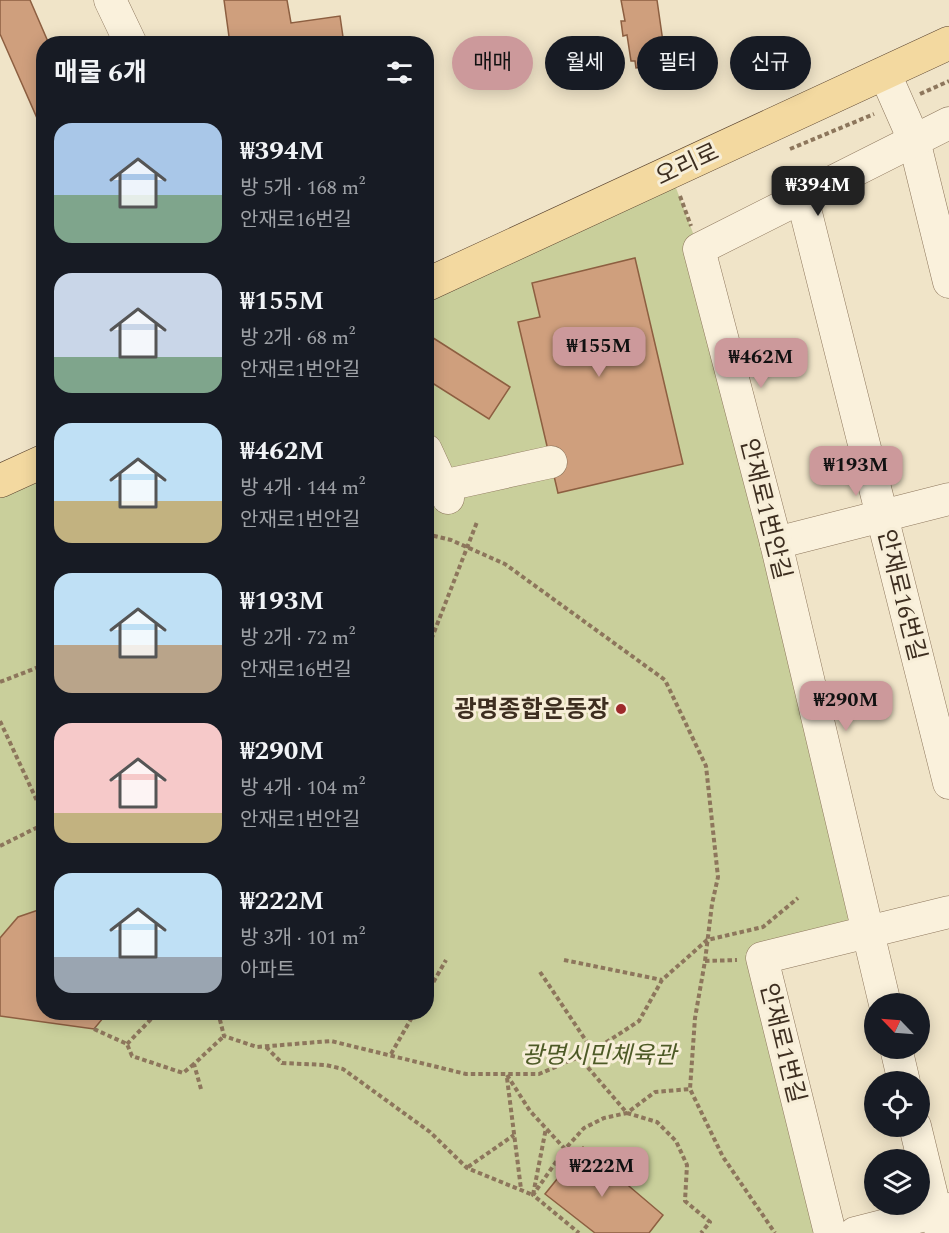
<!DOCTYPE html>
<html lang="ko">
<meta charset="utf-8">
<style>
body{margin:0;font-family:Spectral,"Noto Sans KR",serif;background:#20242c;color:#f1f3f6;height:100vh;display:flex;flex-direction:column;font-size:22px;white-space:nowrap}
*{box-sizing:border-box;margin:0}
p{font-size:20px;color:#9ea1a6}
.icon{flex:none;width:33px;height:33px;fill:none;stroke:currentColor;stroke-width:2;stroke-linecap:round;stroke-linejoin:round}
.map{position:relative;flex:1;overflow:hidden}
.sheet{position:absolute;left:36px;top:36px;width:398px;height:984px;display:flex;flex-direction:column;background:#171b24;border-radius:24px;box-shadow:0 3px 15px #0003}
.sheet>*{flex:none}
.top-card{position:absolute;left:452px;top:36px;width:406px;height:54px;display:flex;gap:12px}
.needle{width:39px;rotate:295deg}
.buttons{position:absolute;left:864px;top:993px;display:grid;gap:12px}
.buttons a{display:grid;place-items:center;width:66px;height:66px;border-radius:50%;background:#171b24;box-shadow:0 3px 15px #0003;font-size:30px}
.price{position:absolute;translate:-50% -51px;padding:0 14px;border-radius:12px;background:#cc999b;color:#111;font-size:20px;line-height:39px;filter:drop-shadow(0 2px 3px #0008)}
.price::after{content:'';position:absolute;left:50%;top:36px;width:18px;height:14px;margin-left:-9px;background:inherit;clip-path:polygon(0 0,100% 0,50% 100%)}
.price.current{background:#222;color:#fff}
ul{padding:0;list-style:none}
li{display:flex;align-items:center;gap:18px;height:150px;padding:0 18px}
li span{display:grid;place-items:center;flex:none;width:168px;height:120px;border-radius:18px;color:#555}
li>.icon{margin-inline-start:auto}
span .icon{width:72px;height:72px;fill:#fffc;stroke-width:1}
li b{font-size:26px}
h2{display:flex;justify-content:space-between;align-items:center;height:72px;padding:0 18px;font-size:26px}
.chip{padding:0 21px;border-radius:27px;background:#171b24;box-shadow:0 3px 15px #0003;font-size:21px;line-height:54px}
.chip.current{background:#cc999b;color:#111}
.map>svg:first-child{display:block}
.green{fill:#c9cf9b}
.building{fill:#cf9f7d;stroke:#8d5f41;stroke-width:1.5}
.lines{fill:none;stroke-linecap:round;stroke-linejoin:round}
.minor-casing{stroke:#8d765c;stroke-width:33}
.major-casing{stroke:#5b4430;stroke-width:34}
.path{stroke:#8d765c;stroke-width:4;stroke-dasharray:4.5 3;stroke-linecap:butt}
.minor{stroke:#faf1dc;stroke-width:32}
.major{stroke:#f3d9a0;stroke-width:33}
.poi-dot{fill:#9e2a2b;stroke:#f7eed8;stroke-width:2}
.labels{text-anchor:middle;stroke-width:6;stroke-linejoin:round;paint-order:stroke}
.street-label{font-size:24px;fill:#3d2e20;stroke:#f7eed8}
.poi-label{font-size:24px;font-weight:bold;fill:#3d2e20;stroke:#f7eed8;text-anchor:end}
.park-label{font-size:24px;font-style:italic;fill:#4d5a26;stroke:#f7eed8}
</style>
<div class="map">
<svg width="949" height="1233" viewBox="0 0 949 1233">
<rect width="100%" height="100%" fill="#f0e4c8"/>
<polygon class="green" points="670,172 699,249 868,933 762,959 830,1233 0,1233 0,481 43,461 44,1012 426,1012 426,287"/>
<g class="building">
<polygon points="0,0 30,0 49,44 44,44 44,116 37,118 0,34"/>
<polygon points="224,0 287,0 291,23 340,16 344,44 230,44"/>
<polygon points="621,0 657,0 666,63 636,68 635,61 631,61 627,35 623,36 621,21 625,21"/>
<polygon points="635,258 683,464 558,493 518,322 540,317 532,283"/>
<polygon points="427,334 510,387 489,419 426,379"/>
<polygon points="44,908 44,1012 108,1012 94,1029 0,1016 0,938 18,917"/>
<polygon points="583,1147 663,1215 649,1233 595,1233 545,1194"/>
</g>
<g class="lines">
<defs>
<g id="minor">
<polyline points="110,0 131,44"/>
<polyline points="885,74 914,140 949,282"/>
<polyline points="802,197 949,783"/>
<polyline points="426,450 448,498"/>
<polyline points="442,486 551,462"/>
<polyline points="776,543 949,499"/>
<polyline points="885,1004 776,543 699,249 949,123"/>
<polyline points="896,1048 904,1082"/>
<polyline points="915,1126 941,1233"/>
<polyline points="830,1233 762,958 949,912"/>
<polyline points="855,1233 949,1209"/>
</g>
<g id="major">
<polyline points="426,285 949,43"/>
<polyline points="0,481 44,461"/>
</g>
</defs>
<use href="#minor" class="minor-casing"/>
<use href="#major" class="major-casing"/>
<g class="path">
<polyline points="920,94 949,81"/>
<polyline points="790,149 874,114"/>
<polyline points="680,196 691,226"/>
<polyline points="426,534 451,540 505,564 665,680 706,766 718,877 712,904 705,961 695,1018 690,1089 723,1157 775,1233"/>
<polyline points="426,653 477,522"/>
<polyline points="0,682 44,665"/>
<polyline points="0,721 44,816"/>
<polyline points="0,846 44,824"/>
<polyline points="564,960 662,980"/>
<polyline points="705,961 737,960"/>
<polyline points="540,972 593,1051"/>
<polyline points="426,995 446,960"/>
<polyline points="218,1012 224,1036 257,1047 331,1041 466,1074 539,1074 593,1051 639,1021 662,980 707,940 763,927 798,898"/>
<polyline points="94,1029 127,1044 132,1056 183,1073 194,1064"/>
<polyline points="127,1044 158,1012"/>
<polyline points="266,1047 282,1063 326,1065 343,1069 430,1132 467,1168 533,1195 546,1128"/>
<polyline points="391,1054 415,1012"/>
<polyline points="578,1056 627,1113 657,1122 676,1141 687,1165 685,1201 710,1222 701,1233"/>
<polyline points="507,1075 530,1111 565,1149 584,1128 604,1118 627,1113 655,1092 690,1089"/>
<polyline points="507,1078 521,1189"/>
<polyline points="201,1089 194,1064 224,1036"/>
<polyline points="565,1149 533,1195 579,1233"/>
<polyline points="468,1167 514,1135"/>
</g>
<use href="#minor" class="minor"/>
<use href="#major" class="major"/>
</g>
<circle class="poi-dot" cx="621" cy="709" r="6"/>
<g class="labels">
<g class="street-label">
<text transform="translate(687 164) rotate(-25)" y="8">오리로</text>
<text transform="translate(766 509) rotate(76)" y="8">안재로1번안길</text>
<text transform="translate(902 595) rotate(76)" y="8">안재로16번길</text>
<text transform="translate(783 1043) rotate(76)" y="8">안재로1번길</text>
</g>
<g class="poi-label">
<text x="609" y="717">광명종합운동장</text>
</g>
<g class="park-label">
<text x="599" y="1063">광명시민체육관</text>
</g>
</g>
</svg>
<div class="buttons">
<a><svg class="needle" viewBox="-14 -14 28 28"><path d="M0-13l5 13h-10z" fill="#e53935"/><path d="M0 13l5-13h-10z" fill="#9ea1a6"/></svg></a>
<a><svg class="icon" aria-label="locate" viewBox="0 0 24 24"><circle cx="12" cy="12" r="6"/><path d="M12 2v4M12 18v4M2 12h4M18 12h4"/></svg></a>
<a><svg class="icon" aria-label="layers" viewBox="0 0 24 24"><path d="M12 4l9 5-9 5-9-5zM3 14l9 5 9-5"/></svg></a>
</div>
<b class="price current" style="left:818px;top:217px">₩394M</b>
<b class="price" style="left:599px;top:378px">₩155M</b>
<b class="price" style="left:761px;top:389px">₩462M</b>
<b class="price" style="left:856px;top:497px">₩193M</b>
<b class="price" style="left:846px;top:732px">₩290M</b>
<b class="price" style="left:602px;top:1198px">₩222M</b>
<div class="top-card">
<a class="chip current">매매</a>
<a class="chip">월세</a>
<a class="chip">필터</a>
<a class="chip">신규</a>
</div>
<section class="sheet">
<h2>매물 6개<svg class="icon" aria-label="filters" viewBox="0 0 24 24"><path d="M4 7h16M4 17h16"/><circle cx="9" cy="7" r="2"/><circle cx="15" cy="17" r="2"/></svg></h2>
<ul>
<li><span style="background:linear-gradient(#a9c7e8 60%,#7fa58c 0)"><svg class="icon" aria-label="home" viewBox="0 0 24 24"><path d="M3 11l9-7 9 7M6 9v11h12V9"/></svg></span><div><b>₩394M</b><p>방 5개 · 168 m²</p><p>안재로16번길</p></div></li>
<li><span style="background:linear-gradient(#c9d6e8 70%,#7fa58c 0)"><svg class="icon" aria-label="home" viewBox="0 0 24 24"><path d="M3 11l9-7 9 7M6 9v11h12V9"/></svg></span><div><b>₩155M</b><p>방 2개 · 68 m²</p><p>안재로1번안길</p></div></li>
<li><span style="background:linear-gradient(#bfe0f5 65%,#c2b280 0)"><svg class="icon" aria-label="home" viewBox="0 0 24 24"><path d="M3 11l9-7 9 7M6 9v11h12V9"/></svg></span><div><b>₩462M</b><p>방 4개 · 144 m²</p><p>안재로1번안길</p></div></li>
<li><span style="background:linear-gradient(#bfe0f5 60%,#b9a48a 0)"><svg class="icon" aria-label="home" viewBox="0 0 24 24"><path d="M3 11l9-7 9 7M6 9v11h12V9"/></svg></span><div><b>₩193M</b><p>방 2개 · 72 m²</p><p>안재로16번길</p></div></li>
<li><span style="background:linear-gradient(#f6c9c9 75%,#c2b280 0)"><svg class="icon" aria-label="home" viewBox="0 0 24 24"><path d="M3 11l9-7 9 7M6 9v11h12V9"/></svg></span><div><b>₩290M</b><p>방 4개 · 104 m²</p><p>안재로1번안길</p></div></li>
<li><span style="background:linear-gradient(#bfe0f5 70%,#9aa5b1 0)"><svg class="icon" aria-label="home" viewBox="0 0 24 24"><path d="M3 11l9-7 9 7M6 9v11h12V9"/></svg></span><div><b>₩222M</b><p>방 3개 · 101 m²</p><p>아파트</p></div></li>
</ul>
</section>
</div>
